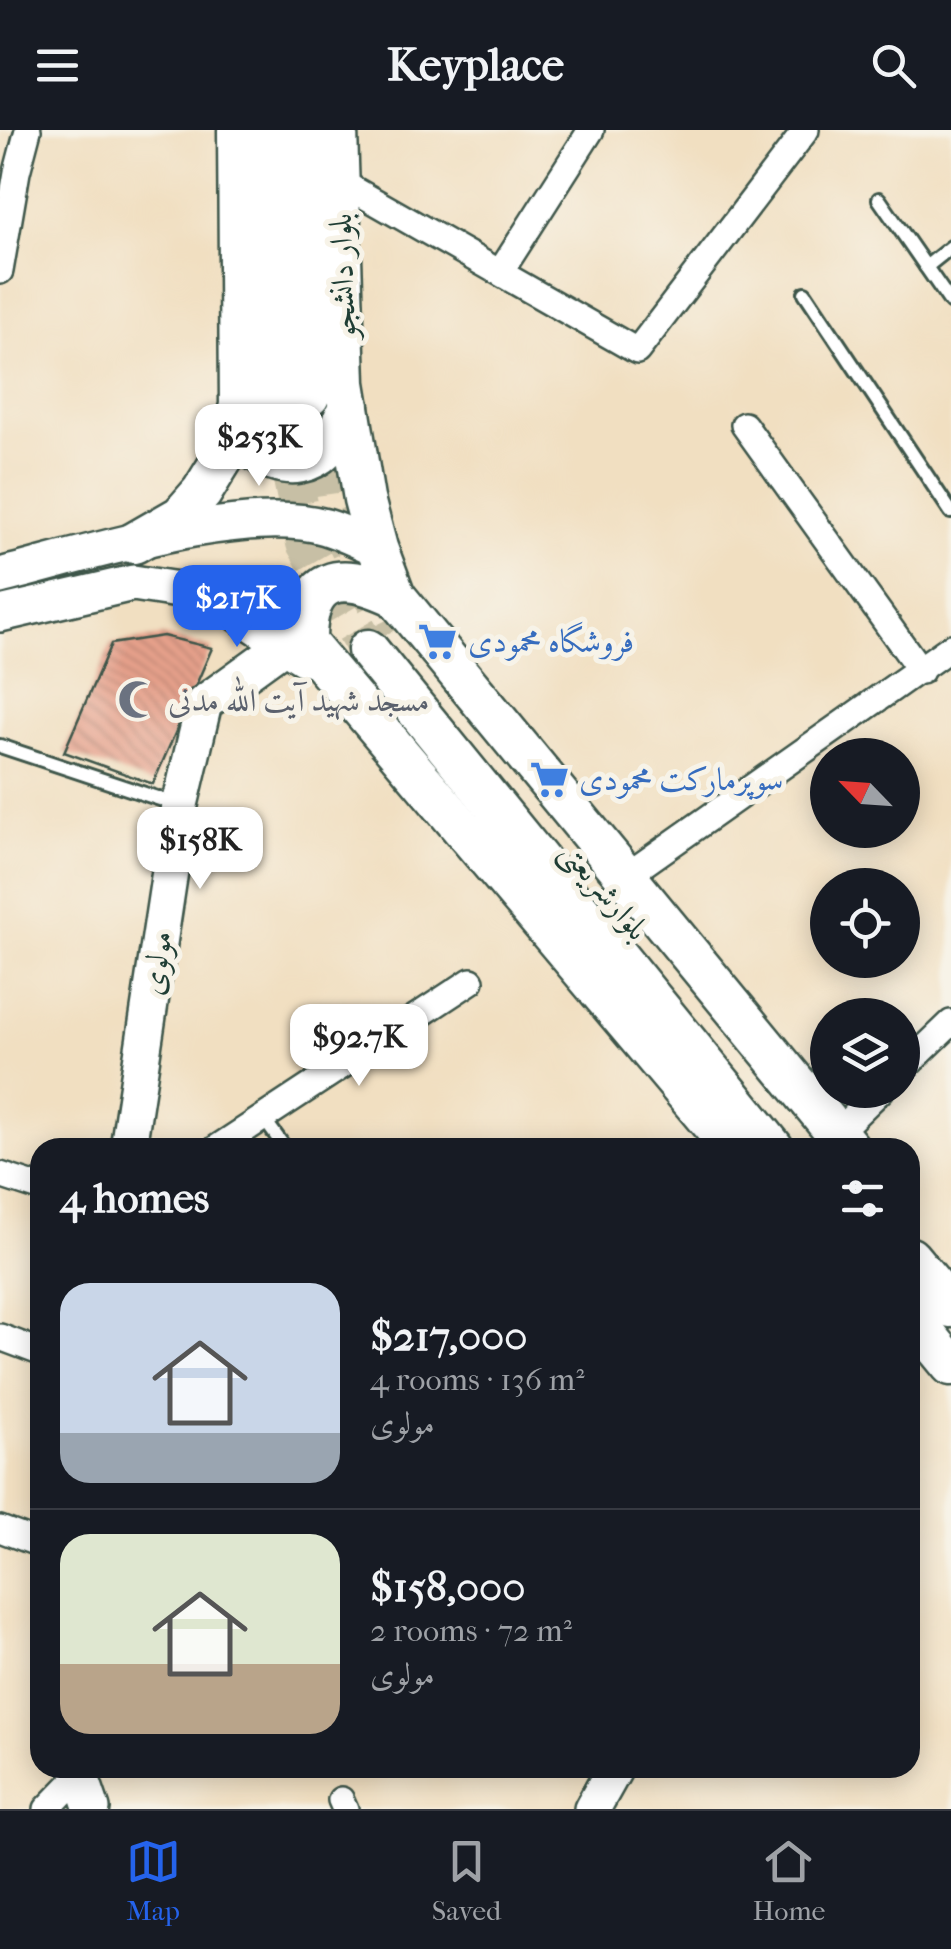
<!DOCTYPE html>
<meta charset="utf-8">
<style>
body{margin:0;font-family:"IM FELL French Canon",Amiri,serif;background:#242831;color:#f1f3f6;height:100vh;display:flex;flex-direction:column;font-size:38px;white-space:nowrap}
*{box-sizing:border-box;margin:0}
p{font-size:32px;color:#9ea1a6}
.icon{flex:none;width:55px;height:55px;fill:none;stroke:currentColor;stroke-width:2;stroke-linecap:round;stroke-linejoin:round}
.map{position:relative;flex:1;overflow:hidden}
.drawer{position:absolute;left:30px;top:1008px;width:890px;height:640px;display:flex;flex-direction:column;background:#171b24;border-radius:30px;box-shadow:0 5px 25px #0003}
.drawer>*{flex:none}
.needle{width:65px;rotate:295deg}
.controls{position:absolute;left:810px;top:608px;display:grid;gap:20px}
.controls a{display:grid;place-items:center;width:110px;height:110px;border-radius:50%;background:#171b24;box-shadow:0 5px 25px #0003;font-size:50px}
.price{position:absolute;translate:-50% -85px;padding:0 22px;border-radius:20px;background:#fff;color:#222;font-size:32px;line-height:65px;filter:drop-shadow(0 2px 5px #0008)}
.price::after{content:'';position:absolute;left:50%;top:60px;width:30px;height:22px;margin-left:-15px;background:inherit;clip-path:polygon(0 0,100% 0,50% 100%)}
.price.selected{background:#2563eb;color:#fff}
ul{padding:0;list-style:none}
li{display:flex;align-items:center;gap:30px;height:250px;padding:0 30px}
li+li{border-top:2px solid #363941}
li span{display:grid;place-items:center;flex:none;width:280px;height:200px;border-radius:30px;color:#555}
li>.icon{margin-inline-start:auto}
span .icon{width:120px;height:120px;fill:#fffc;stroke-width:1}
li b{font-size:42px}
h2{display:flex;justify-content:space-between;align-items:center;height:120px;padding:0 30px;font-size:42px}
header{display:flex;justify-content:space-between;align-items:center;height:130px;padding:0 30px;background:#171b24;font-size:45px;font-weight:700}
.tabs{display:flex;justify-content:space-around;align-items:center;height:140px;border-top:2px solid #363941;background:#171b24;font-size:28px;color:#9ea1a6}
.tabs a{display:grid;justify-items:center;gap:5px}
.tabs .selected{color:#2563eb}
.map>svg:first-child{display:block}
.building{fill:url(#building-back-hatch)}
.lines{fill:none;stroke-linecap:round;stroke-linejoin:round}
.primary-tunnel{stroke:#c7bfa5;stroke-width:40;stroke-dasharray:40 20;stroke-linecap:butt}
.lane-casing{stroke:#3e5549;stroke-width:18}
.street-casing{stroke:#3e5549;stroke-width:30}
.secondary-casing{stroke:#3e5549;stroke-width:40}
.primary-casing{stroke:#3e5549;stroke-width:45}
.lane{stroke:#fff;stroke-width:12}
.street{stroke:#fff;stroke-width:25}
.secondary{stroke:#fff;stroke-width:35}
.primary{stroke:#fff;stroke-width:40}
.labels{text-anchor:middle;stroke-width:10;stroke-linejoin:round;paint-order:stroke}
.street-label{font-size:32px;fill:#1f3d34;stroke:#f7f3e8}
.shop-label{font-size:32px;fill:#366cbe;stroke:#f7f3e8;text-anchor:start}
.worship-label{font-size:32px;fill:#5b616d;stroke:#f7f3e8;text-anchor:start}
</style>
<header><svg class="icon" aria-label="menu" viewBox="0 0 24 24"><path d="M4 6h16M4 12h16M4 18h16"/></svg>Keyplace<svg class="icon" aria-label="search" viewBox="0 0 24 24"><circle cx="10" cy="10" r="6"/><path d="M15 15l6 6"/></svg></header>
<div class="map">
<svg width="951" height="1679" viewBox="0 0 951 1679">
<defs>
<pattern id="building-back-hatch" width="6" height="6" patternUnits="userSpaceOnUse" patternTransform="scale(2.5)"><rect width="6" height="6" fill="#e6a08b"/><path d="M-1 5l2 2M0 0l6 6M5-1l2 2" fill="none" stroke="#ba8472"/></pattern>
</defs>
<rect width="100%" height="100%" fill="#f7f3e8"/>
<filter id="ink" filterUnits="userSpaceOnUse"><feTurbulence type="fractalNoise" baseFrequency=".01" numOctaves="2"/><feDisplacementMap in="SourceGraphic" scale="20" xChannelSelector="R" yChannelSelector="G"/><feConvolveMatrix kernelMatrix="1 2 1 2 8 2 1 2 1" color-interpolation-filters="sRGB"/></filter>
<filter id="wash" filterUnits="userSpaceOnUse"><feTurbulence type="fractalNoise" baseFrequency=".0048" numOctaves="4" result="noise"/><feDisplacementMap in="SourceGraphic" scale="40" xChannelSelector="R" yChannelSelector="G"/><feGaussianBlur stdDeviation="2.25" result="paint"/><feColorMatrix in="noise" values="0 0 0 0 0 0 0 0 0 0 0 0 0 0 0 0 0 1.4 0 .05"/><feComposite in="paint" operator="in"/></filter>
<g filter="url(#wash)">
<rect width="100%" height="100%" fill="#f1dfc1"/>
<g id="blocks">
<polygon class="building" points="163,506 212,518 153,654 64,622 111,514"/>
</g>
</g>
<g filter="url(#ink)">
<use href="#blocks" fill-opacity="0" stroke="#3e5549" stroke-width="2.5"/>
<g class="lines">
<g class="primary-tunnel">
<polyline points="309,266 324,365 391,502"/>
<polyline points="278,276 306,413 368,520"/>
</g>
<defs>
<g id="lane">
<polyline points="879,69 951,173"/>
<polyline points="926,137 951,117"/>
<polyline points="805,163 951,382"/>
<polyline points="0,616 178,675"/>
<polyline points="264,989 285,1018"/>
</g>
<g id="street">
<polyline points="339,51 637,221 806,0"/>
<polyline points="0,141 17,42 28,0"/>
<polyline points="501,141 591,0"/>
<polyline points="744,295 921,541"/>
<polyline points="625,747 951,517"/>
<polyline points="902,940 951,893"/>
<polyline points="838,1002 881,960"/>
<polyline points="217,1018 471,851"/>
<polyline points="0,1045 40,1058"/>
<polyline points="0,1207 40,1222"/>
<polyline points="0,1399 40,1414"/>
<polyline points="341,1670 345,1679"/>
<polyline points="47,1679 79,1646"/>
</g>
<g id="secondary">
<path d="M0,446C84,425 245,373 326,397C343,402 360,411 377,418"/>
<polyline points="0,484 133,453 211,465 303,527"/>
<polyline points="128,1018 180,675 204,573 287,513"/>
<polyline points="78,1638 92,1679"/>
<polyline points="592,1679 615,1638"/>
</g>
<g id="primary">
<polyline points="272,0 278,276"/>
<polyline points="302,0 309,266"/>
<polyline points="337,0 345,253 364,369 377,418 395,466"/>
<path d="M234,294C251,327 294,349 325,319C337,308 343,291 349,277"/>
<polyline points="134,413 181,386 202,362 226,323 240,276 238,0"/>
<polyline points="368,520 773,1018"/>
<path d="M732,1018L306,513C305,445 340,440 395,466L849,1018"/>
<polyline points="910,1128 951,1177"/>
<polyline points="910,1185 951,1235"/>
</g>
</defs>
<use href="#lane" class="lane-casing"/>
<use href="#street" class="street-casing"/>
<use href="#secondary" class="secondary-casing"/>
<use href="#primary" class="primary-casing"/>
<use href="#lane" class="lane"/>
<use href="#street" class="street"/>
<use href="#secondary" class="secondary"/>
<use href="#primary" class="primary"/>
</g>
</g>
<defs>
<symbol id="supermarket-bare" viewBox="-9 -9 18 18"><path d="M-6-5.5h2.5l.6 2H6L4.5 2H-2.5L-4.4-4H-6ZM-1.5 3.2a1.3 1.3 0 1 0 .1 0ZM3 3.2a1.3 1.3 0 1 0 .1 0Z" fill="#3f7fe0" stroke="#f7f3e8" stroke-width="2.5" paint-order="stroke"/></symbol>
<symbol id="mosque-bare" viewBox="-9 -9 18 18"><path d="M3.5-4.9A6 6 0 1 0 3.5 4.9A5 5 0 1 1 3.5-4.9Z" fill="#6b7280" stroke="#f7f3e8" stroke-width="2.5" paint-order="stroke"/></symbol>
</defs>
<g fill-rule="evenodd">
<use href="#supermarket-bare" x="410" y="484" width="55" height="55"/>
<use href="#mosque-bare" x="110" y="542" width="55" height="55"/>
<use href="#supermarket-bare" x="522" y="622" width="55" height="55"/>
</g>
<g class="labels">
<g class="street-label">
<text transform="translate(342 146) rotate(-92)" y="11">بلوار دانشجو</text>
<text transform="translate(605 760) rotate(50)" y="11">بلوارشریعتی</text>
<text transform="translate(156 833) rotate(-81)" y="11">مولوی</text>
</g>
<g class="shop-label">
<text x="468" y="522">فروشگاه محمودی</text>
<text x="579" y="660">سوپرمارکت محمودی</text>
</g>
<g class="worship-label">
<text x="168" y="581">مسجد شهید آیت الله مدنی</text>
</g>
</g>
</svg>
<div class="controls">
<a><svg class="needle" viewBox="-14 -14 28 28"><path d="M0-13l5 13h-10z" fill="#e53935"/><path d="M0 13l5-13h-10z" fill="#9ea1a6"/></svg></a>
<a><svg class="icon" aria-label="locate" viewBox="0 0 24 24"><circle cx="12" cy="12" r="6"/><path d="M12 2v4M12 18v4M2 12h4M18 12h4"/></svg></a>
<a><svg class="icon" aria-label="layers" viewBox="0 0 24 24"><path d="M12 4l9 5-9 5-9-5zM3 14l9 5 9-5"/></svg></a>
</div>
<b class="price" style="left:259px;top:359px">$253K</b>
<b class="price selected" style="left:237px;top:520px">$217K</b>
<b class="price" style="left:200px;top:762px">$158K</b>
<b class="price" style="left:359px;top:959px">$92.7K</b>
<section class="drawer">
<h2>4 homes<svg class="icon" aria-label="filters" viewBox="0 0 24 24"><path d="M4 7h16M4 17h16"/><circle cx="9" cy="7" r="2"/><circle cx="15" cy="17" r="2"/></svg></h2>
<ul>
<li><span style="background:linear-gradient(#c9d6e8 75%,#9aa5b1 0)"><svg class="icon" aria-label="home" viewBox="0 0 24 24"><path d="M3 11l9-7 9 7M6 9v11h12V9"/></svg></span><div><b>$217,000</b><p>4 rooms · 136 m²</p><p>مولوی</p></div></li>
<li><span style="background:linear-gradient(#dfe7d0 65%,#b9a48a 0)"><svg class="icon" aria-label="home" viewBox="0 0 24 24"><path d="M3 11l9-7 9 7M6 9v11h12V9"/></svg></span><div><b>$158,000</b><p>2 rooms · 72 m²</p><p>مولوی</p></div></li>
</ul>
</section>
</div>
<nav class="tabs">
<a class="selected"><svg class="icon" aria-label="map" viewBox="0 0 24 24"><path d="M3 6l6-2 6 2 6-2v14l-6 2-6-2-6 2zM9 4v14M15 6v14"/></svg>Map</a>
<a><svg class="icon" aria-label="saved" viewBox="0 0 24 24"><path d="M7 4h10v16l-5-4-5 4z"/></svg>Saved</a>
<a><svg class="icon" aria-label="home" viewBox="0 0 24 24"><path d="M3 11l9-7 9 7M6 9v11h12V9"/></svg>Home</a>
</nav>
